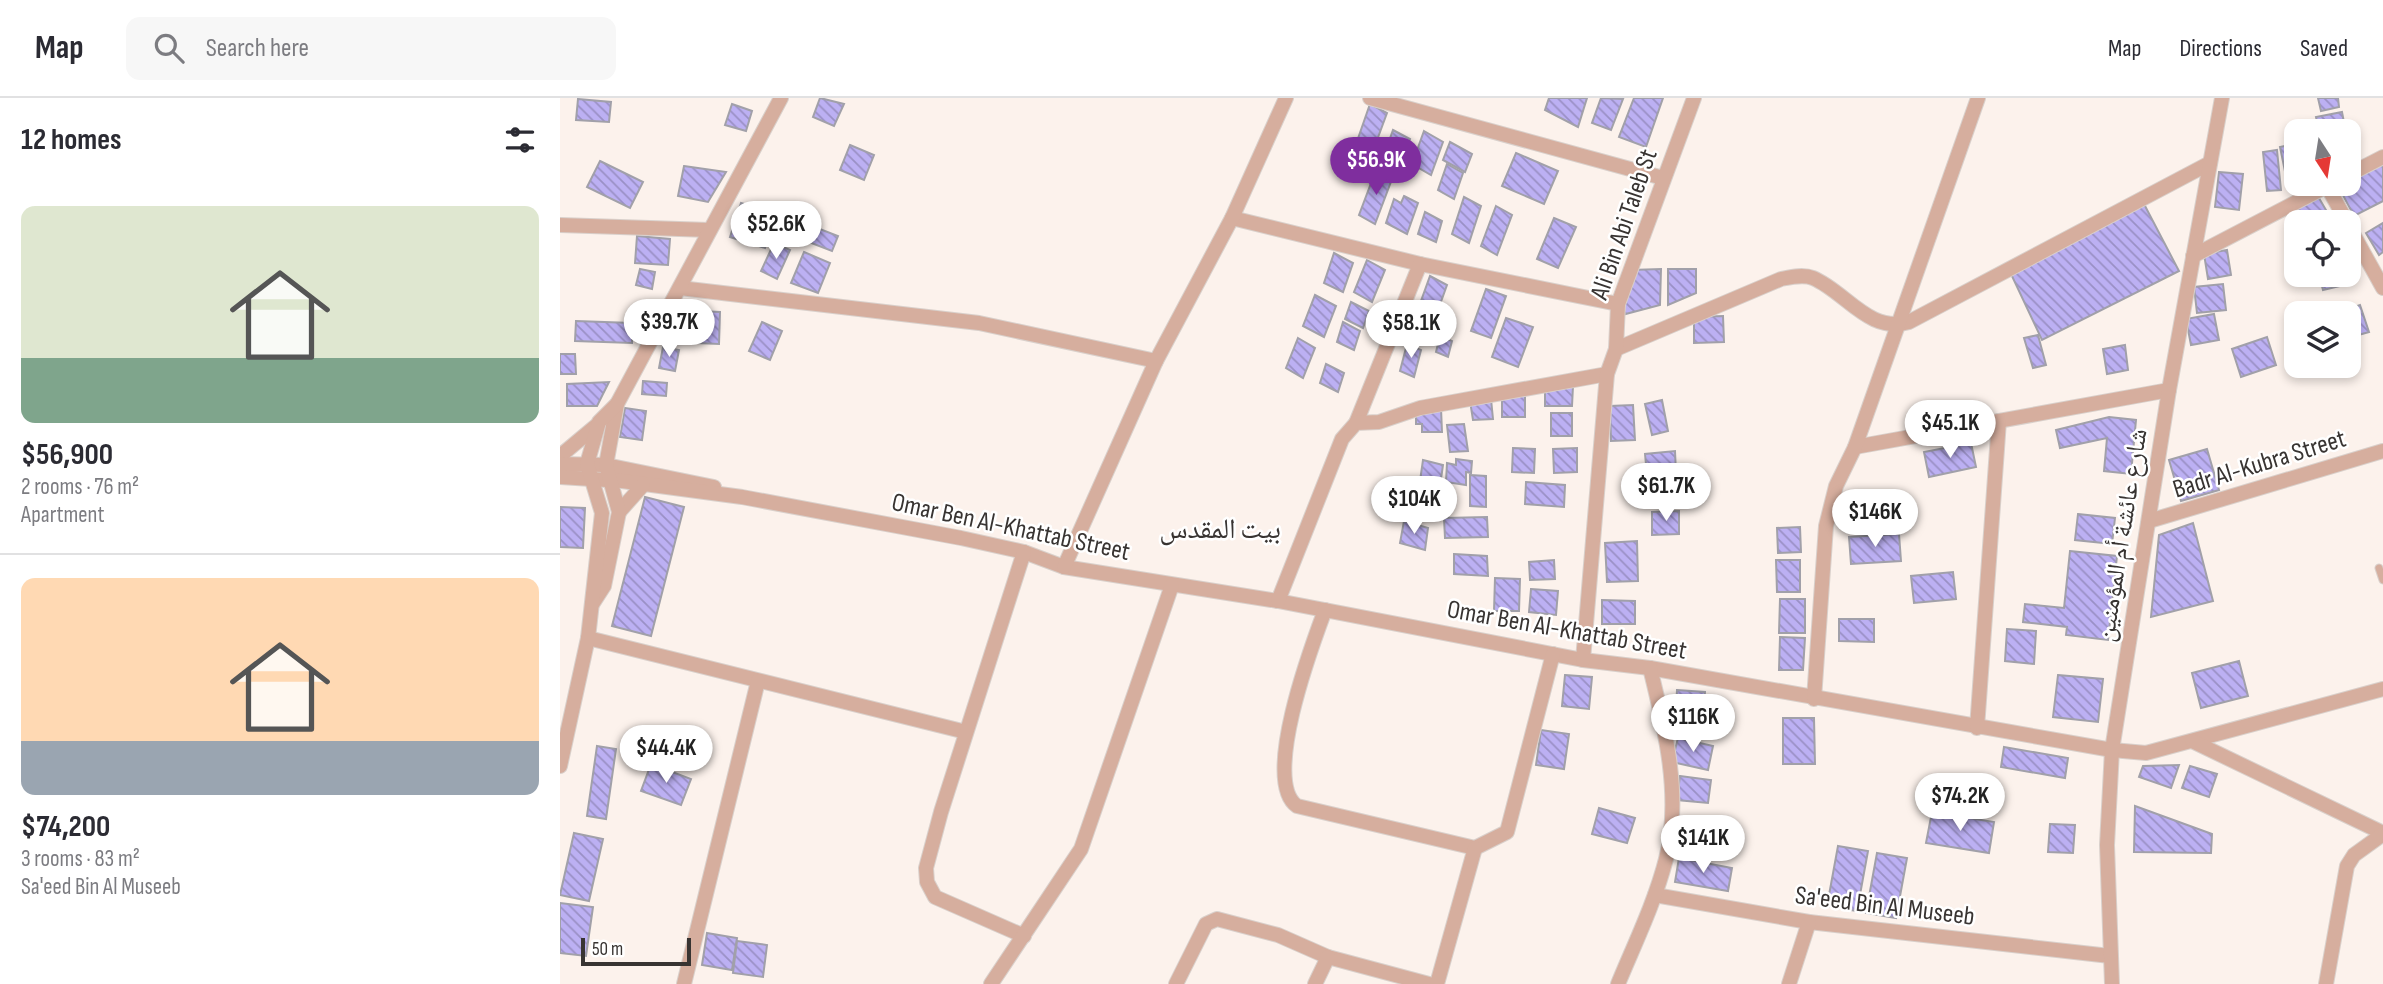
<!DOCTYPE html>
<meta charset="utf-8">
<style>
body{margin:0;font-family:"Sofia Sans Condensed","Noto Naskh Arabic",sans-serif;background:#f7f7f7;color:#2b2b33;height:100vh;display:flex;flex-direction:column;font-size:26px;white-space:nowrap}
*{box-sizing:border-box;margin:0}
p{font-size:23px;color:#7c7c81}
.icon{flex:none;width:38px;height:38px;fill:none;stroke:currentColor;stroke-width:2;stroke-linecap:round;stroke-linejoin:round}
.map{position:relative;flex:1;overflow:hidden}
.drawer{display:flex;flex-direction:column;background:#fff;width:560px}
.drawer>*{flex:none}
.needle{width:46px;rotate:168deg}
.controls{position:absolute;left:1724px;top:21px;display:grid;gap:14px}
.controls a{display:grid;place-items:center;width:77px;height:77px;border-radius:14px;background:#fff;box-shadow:0 4px 10px #0003;font-size:35px}
.scale{position:absolute;left:21px;bottom:18px;width:110px;box-sizing:border-box;padding-left:7px;border:4px solid #383432;border-top:0;font-size:19px;line-height:24px;white-space:nowrap;color:#383432;-webkit-text-stroke:5px #fff;paint-order:stroke}
.price{position:absolute;translate:-50% -60px;padding:0 16px;border-radius:24px;background:#fff;color:#222;font-size:23px;line-height:46px;filter:drop-shadow(0 2px 4px #0008)}
.price::after{content:'';position:absolute;left:50%;top:42px;width:21px;height:16px;margin-left:-10px;background:inherit;clip-path:polygon(0 0,100% 0,50% 100%)}
.price.selected{background:#7f2e9e;color:#fff}
ul{padding:0;list-style:none}
li{display:grid;align-content:center;gap:14px;height:371px;padding:0 21px}
li+li{border-top:2px solid #e1e1e2}
li span{display:grid;place-items:center;height:217px;border-radius:14px;color:#555}
li>.icon{margin-inline-start:auto}
span .icon{width:126px;height:126px;fill:#fffc;stroke-width:1}
li b{font-size:30px}
h2{display:flex;justify-content:space-between;align-items:center;height:84px;padding:0 21px;font-size:30px}
header{display:flex;align-items:center;gap:42px;box-sizing:border-box;height:98px;padding:0 35px;background:#fff;border-bottom:2px solid #e1e1e2}
header strong{font-size:33px}
nav{display:flex;gap:38px;margin-inline-start:auto;font-size:24px}
.search{width:490px;height:63px;background:#f7f7f7;display:flex;align-items:center;gap:18px;box-sizing:border-box;padding:0 24px;border-radius:14px;color:#7c7c81;font-size:26px}
main{display:flex;flex:1;min-height:0}
.map>svg:first-child{display:block}
.building{fill:url(#building-back-hatch);stroke:#a1a0a9;stroke-width:2}
.lines{fill:none;stroke-linecap:round;stroke-linejoin:round}
.lane-casing{stroke:#d9d0cb;stroke-width:9}
.street-casing{stroke:#d9d0cb;stroke-width:16}
.lane{stroke:#d6ae9e;stroke-width:7}
.street{stroke:#d6ae9e;stroke-width:14}
.labels{text-anchor:middle;stroke-width:5;stroke-linejoin:round;paint-order:stroke}
.street-label{font-size:26px;fill:#383432;stroke:#fff}
.neighbourhood-label{font-size:28px;fill:#383432;stroke:#fff}
</style>
<header>
<strong>Map</strong>
<div class="search"><svg class="icon" aria-label="search" viewBox="0 0 24 24"><circle cx="10" cy="10" r="6"/><path d="M15 15l6 6"/></svg>Search here</div>
<nav><a>Map</a><a>Directions</a><a>Saved</a></nav>
</header>
<main>
<section class="drawer">
<h2>12 homes<svg class="icon" aria-label="filters" viewBox="0 0 24 24"><path d="M4 7h16M4 17h16"/><circle cx="9" cy="7" r="2"/><circle cx="15" cy="17" r="2"/></svg></h2>
<ul>
<li><span style="background:linear-gradient(#dfe7d0 70%,#7fa58c 0)"><svg class="icon" aria-label="home" viewBox="0 0 24 24"><path d="M3 11l9-7 9 7M6 9v11h12V9"/></svg></span><div><b>$56,900</b><p>2 rooms · 76 m²</p><p>Apartment</p></div></li>
<li><span style="background:linear-gradient(#ffd9b3 75%,#9aa5b1 0)"><svg class="icon" aria-label="home" viewBox="0 0 24 24"><path d="M3 11l9-7 9 7M6 9v11h12V9"/></svg></span><div><b>$74,200</b><p>3 rooms · 83 m²</p><p>Sa'eed Bin Al Museeb</p></div></li>
</ul>
</section>
<div class="map">
<svg width="1823" height="886" viewBox="0 0 1823 886">
<defs>
<pattern id="building-back-hatch" width="6" height="6" patternUnits="userSpaceOnUse" patternTransform="scale(1.75)"><rect width="6" height="6" fill="#bcb0f3"/><path d="M-1 5l2 2M0 0l6 6M5-1l2 2" fill="none" stroke="#9a90c5"/></pattern>
</defs>
<rect width="100%" height="100%" fill="#fcf2ec"/>
<g class="building">
<polygon points="260,0 284,6 274,28 253,19"/>
<polygon points="989,0 1027,0 1018,29 985,12"/>
<polygon points="1041,0 1063,1 1051,32 1032,25"/>
<polygon points="1074,0 1103,0 1086,49 1059,39"/>
<polygon points="1758,0 1778,0 1779,9 1761,13"/>
<polygon points="18,1 51,4 49,24 16,22"/>
<polygon points="172,6 192,13 186,33 165,27"/>
<polygon points="810,6 827,15 810,61 794,52"/>
<polygon points="1782,14 1785,30 1759,33 1756,19"/>
<polygon points="833,32 850,41 840,69 823,60"/>
<polygon points="864,33 883,44 871,77 852,66"/>
<polygon points="890,44 912,56 905,74 883,62"/>
<polygon points="1733,46 1736,81 1727,83 1720,49"/>
<polygon points="290,47 314,57 304,82 280,72"/>
<polygon points="1717,52 1721,92 1707,93 1703,54"/>
<polygon points="956,55 998,73 984,106 942,88"/>
<polygon points="1823,60 1823,103 1794,118 1777,86 1788,86 1788,79"/>
<polygon points="40,63 83,84 70,110 27,89"/>
<polygon points="887,66 903,75 894,101 878,92"/>
<polygon points="124,68 166,74 148,104 118,98"/>
<polygon points="816,72 832,81 815,126 799,117"/>
<polygon points="1659,74 1683,76 1679,112 1655,109"/>
<polygon points="1756,95 1773,124 1741,124 1732,110"/>
<polygon points="844,98 858,105 847,136 826,125 834,101 841,105"/>
<polygon points="904,99 921,108 909,145 892,136"/>
<polygon points="181,105 216,116 205,150 170,139"/>
<polygon points="1584,106 1619,173 1482,242 1451,176"/>
<polygon points="936,108 952,117 937,157 921,148"/>
<polygon points="865,114 882,123 876,144 858,136"/>
<polygon points="994,120 1016,129 998,170 977,161"/>
<polygon points="1823,125 1823,154 1819,157 1806,135"/>
<polygon points="252,128 278,138 272,153 246,143"/>
<polygon points="77,138 110,141 108,167 75,165"/>
<polygon points="214,145 230,152 217,181 201,173"/>
<polygon points="1667,152 1671,177 1648,181 1644,156"/>
<polygon points="244,154 270,165 258,195 231,185"/>
<polygon points="774,155 793,165 783,194 764,185"/>
<polygon points="807,162 825,172 812,204 794,194"/>
<polygon points="80,171 95,174 92,191 76,187"/>
<polygon points="1101,171 1100,207 1058,218 1071,172"/>
<polygon points="1108,171 1136,171 1136,195 1108,207"/>
<polygon points="1759,177 1781,177 1784,187 1763,192"/>
<polygon points="870,178 887,187 874,223 857,214"/>
<polygon points="1663,186 1666,212 1637,215 1634,189"/>
<polygon points="926,191 946,198 931,240 911,233"/>
<polygon points="755,197 776,208 764,239 743,228"/>
<polygon points="791,204 809,213 803,230 785,221"/>
<polygon points="1800,207 1809,234 1788,240 1788,215 1777,215"/>
<polygon points="139,213 160,214 159,246 137,245"/>
<polygon points="1654,216 1659,242 1631,247 1626,221"/>
<polygon points="1163,218 1164,244 1134,245 1134,219"/>
<polygon points="946,220 973,229 958,269 932,259"/>
<polygon points="16,223 72,225 72,245 15,243"/>
<polygon points="202,224 222,233 210,262 189,253"/>
<polygon points="783,224 800,233 794,252 777,244"/>
<polygon points="132,227 132,246 106,246 105,228"/>
<polygon points="1478,237 1486,267 1473,270 1464,240"/>
<polygon points="880,238 892,243 888,259 876,254"/>
<polygon points="1707,239 1716,267 1681,279 1672,251"/>
<polygon points="738,240 755,250 743,280 726,270"/>
<polygon points="847,246 861,252 854,279 840,273"/>
<polygon points="1565,247 1568,272 1547,276 1543,251"/>
<polygon points="103,249 119,252 115,273 99,270"/>
<polygon points="0,256 15,256 16,276 0,276"/>
<polygon points="766,266 784,275 778,294 760,285"/>
<polygon points="83,283 107,285 106,298 82,296"/>
<polygon points="49,284 37,308 7,308 7,286"/>
<polygon points="985,288 1013,288 1012,308 985,308"/>
<rect x="942" y="295" width="23" height="24"/>
<polygon points="931,301 933,321 913,322 910,303"/>
<polygon points="1102,302 1108,333 1092,337 1085,306"/>
<polygon points="1073,307 1075,342 1051,343 1050,308"/>
<polygon points="65,310 86,313 82,342 60,339"/>
<polygon points="881,310 882,334 862,334 862,326 856,326 856,312"/>
<rect x="991" y="315" width="21" height="23"/>
<polygon points="1549,319 1576,322 1571,376 1544,373 1547,340 1500,350 1496,332"/>
<polygon points="904,326 908,353 890,354 887,327"/>
<polygon points="1411,345 1416,369 1369,379 1364,354"/>
<polygon points="953,350 975,351 974,375 952,374"/>
<polygon points="1017,350 1017,374 994,375 993,351"/>
<polygon points="1647,351 1659,392 1621,403 1609,362"/>
<polygon points="1115,353 1116,375 1087,377 1085,356"/>
<polygon points="896,361 912,363 911,375 906,374 906,387 886,384 887,365 896,367"/>
<polygon points="863,362 883,367 879,395 859,390"/>
<polygon points="910,377 926,378 926,409 910,408"/>
<polygon points="966,384 1005,387 1004,409 965,406"/>
<polygon points="1116,385 1117,405 1090,406 1089,386"/>
<polygon points="85,399 124,409 91,538 52,528"/>
<polygon points="0,409 25,410 23,450 0,449"/>
<polygon points="1119,413 1119,436 1092,437 1092,414"/>
<polygon points="1518,416 1555,420 1552,446 1515,442"/>
<polygon points="927,419 928,439 885,440 884,420"/>
<polygon points="844,423 868,430 865,452 840,445"/>
<polygon points="1633,425 1653,503 1591,519 1599,437"/>
<polygon points="1240,429 1241,454 1218,455 1217,430"/>
<polygon points="1339,436 1341,463 1291,466 1289,439"/>
<polygon points="1077,443 1078,483 1047,484 1045,445"/>
<polygon points="1510,453 1557,458 1548,542 1506,537 1507,529 1463,524 1465,506 1504,510"/>
<polygon points="894,456 927,458 928,478 894,476"/>
<polygon points="994,462 995,481 970,482 969,464"/>
<polygon points="1216,462 1240,462 1240,494 1217,494"/>
<polygon points="1393,474 1396,501 1354,505 1351,478"/>
<polygon points="935,480 960,481 959,513 934,513"/>
<polygon points="971,491 998,493 996,517 969,514"/>
<polygon points="1220,501 1245,501 1245,535 1219,535"/>
<polygon points="1042,502 1075,503 1075,526 1042,526"/>
<polygon points="1279,521 1314,521 1314,544 1279,543"/>
<polygon points="1447,531 1476,533 1474,566 1445,563"/>
<polygon points="1220,539 1245,540 1243,572 1219,572"/>
<polygon points="1679,563 1688,598 1641,610 1632,575"/>
<polygon points="1005,577 1032,579 1029,611 1002,608"/>
<polygon points="1498,577 1543,581 1538,624 1493,619"/>
<polygon points="1117,592 1145,594 1142,630 1115,628"/>
<polygon points="1223,620 1254,620 1255,666 1223,666"/>
<polygon points="981,632 1009,636 1004,671 976,667"/>
<polygon points="1118,640 1153,648 1148,672 1112,664"/>
<polygon points="37,648 56,651 46,721 27,718"/>
<polygon points="1444,649 1508,660 1505,680 1441,669"/>
<polygon points="91,666 131,681 121,707 81,693"/>
<polygon points="1619,667 1611,690 1579,679 1583,668"/>
<polygon points="1630,668 1657,676 1649,699 1622,690"/>
<polygon points="1120,678 1151,682 1148,705 1117,702"/>
<polygon points="1575,708 1652,736 1651,755 1574,754"/>
<polygon points="1039,710 1075,720 1067,745 1032,736"/>
<polygon points="1372,714 1434,724 1429,755 1366,745"/>
<polygon points="1490,726 1515,727 1513,755 1488,754"/>
<polygon points="14,735 43,741 29,803 0,797"/>
<polygon points="1278,748 1308,753 1297,813 1267,808"/>
<polygon points="1317,755 1347,760 1336,820 1306,815"/>
<polygon points="1119,760 1172,770 1168,793 1115,784"/>
<polygon points="0,805 33,809 26,858 0,855"/>
<polygon points="147,835 177,840 172,872 142,867"/>
<polygon points="177,843 207,847 203,879 173,875"/>
</g>
<g class="lines">
<defs>
<polyline id="lane" points="1819,470 1823,482"/>
<g id="street">
<polyline points="810,0 1103,80"/>
<polyline points="1788,77 1823,59"/>
<polyline points="1767,88 1787,124"/>
<polyline points="672,120 860,166 1058,206"/>
<polyline points="0,127 149,132"/>
<polyline points="1788,127 1823,190"/>
<polyline points="1633,158 1771,86"/>
<polyline points="120,190 419,225 596,263"/>
<path d="M1056,251L1221,181C1231,179 1243,176 1253,180C1286,194 1309,236 1349,224L1650,65"/>
<polyline points="796,325 860,166"/>
<polyline points="1295,349 1609,292"/>
<polyline points="0,358 36,328"/>
<polyline points="0,366 46,367 154,389"/>
<polyline points="0,379 62,383 182,399 401,440 464,454 504,469 718,503 1023,562 1090,570 1552,652 1586,655 1823,591"/>
<polyline points="59,414 83,387"/>
<polyline points="1589,423 1823,353"/>
<polyline points="504,469 596,263 672,120 726,0"/>
<polyline points="718,503 782,341 796,325 819,324 860,310 1047,276"/>
<polyline points="33,505 44,488 59,414 46,367 57,306 221,0"/>
<path d="M765,512C752,547 701,683 737,708L915,750L947,734L993,556"/>
<polyline points="28,540 406,634"/>
<polyline points="1023,562 1047,276 1056,251 1058,206 1134,0"/>
<polyline points="1254,601 1266,428 1276,388 1295,349 1418,0"/>
<polyline points="1417,630 1439,323"/>
<polyline points="1632,643 1823,735"/>
<polyline points="0,668 28,540 42,415 27,366 39,324 57,306"/>
<polyline points="1095,797 1249,824 1550,858"/>
<polyline points="464,838 375,799 367,784 366,770 381,714 464,454"/>
<polyline points="124,886 198,583"/>
<polyline points="431,886 521,751 612,487"/>
<polyline points="616,886 646,826 657,821 718,837 768,859 869,886"/>
<polyline points="755,886 768,859"/>
<polyline points="877,886 915,750"/>
<path d="M1058,886C1075,845 1095,804 1106,761C1122,700 1105,630 1090,570"/>
<polyline points="1229,886 1249,824"/>
<polyline points="1552,886 1547,747 1552,652 1609,292 1662,0"/>
<polyline points="1766,886 1787,768 1794,757 1823,736"/>
</g>
</defs>
<use href="#lane" class="lane-casing"/>
<use href="#street" class="street-casing"/>
<use href="#lane" class="lane"/>
<use href="#street" class="street"/>
</g>
<g class="labels">
<g class="street-label">
<text transform="translate(1063 126) rotate(-71)" y="9">Ali Bin Abi Taleb St</text>
<text transform="translate(1699 365) rotate(-17)" y="9">Badr Al-Kubra Street</text>
<text transform="translate(451 428) rotate(12)" y="9">Omar Ben Al-Khattab Street</text>
<text transform="translate(1561 437) rotate(-81)" y="9">شارع عائشة أم المؤمنين</text>
<text transform="translate(1007 531) rotate(10)" y="9">Omar Ben Al-Khattab Street</text>
<text transform="translate(1325 807) rotate(7)" y="9">Sa'eed Bin Al Museeb</text>
</g>
<g class="neighbourhood-label">
<text x="660" y="440">بيت المقدس</text>
</g>
</g>
</svg>
<div class="controls">
<a><svg class="needle" viewBox="-14 -14 28 28"><path d="M0-13l5 13h-10z" fill="#e53935"/><path d="M0 13l5-13h-10z" fill="#7c7c81"/></svg></a>
<a><svg class="icon" aria-label="locate" viewBox="0 0 24 24"><circle cx="12" cy="12" r="6"/><path d="M12 2v4M12 18v4M2 12h4M18 12h4"/></svg></a>
<a><svg class="icon" aria-label="layers" viewBox="0 0 24 24"><path d="M12 4l9 5-9 5-9-5zM3 14l9 5 9-5"/></svg></a>
</div>
<div class="scale">50 m</div>
<b class="price selected" style="left:816px;top:99px">$56.9K</b>
<b class="price" style="left:216px;top:163px">$52.6K</b>
<b class="price" style="left:109px;top:261px">$39.7K</b>
<b class="price" style="left:851px;top:262px">$58.1K</b>
<b class="price" style="left:1390px;top:362px">$45.1K</b>
<b class="price" style="left:1106px;top:425px">$61.7K</b>
<b class="price" style="left:854px;top:438px">$104K</b>
<b class="price" style="left:1315px;top:451px">$146K</b>
<b class="price" style="left:1133px;top:656px">$116K</b>
<b class="price" style="left:106px;top:687px">$44.4K</b>
<b class="price" style="left:1400px;top:735px">$74.2K</b>
<b class="price" style="left:1143px;top:777px">$141K</b>
</div>
</main>
